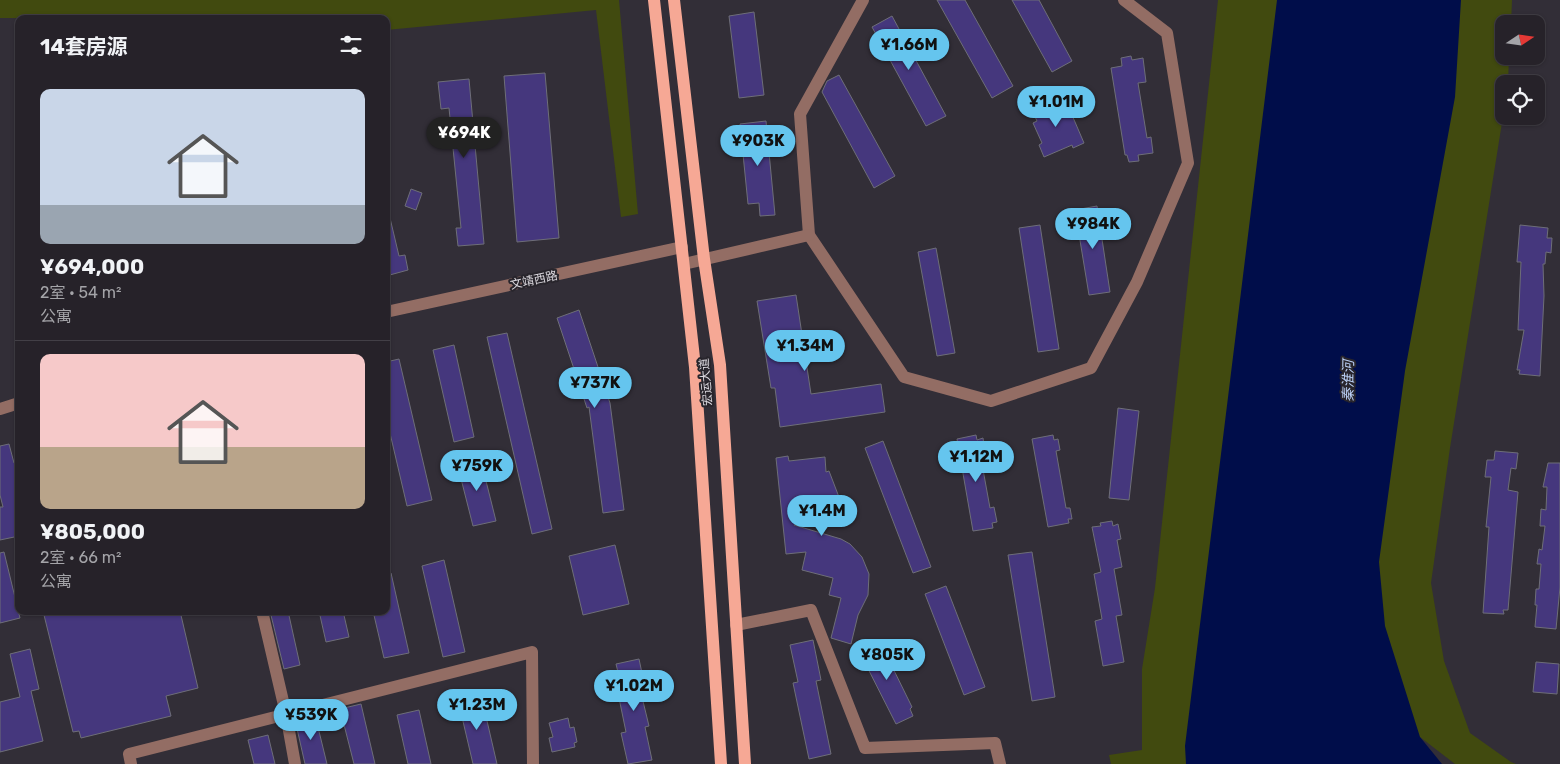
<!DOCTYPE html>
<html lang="zh">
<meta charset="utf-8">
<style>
body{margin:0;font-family:Rubik,"Noto Sans SC",sans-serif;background:#322f35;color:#f1f3f6;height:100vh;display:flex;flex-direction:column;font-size:19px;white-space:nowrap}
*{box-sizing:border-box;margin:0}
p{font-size:16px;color:#a4a4a8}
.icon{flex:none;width:28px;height:28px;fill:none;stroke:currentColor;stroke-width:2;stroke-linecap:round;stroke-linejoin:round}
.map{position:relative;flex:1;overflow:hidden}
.details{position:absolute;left:15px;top:15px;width:375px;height:600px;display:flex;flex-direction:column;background:#262229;border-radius:10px;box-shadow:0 1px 4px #0004,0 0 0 1px #423f46}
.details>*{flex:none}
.needle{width:32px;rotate:77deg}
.tools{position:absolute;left:1495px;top:15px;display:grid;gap:10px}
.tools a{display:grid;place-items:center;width:50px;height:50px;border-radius:10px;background:#262229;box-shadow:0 1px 4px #0004,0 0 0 1px #423f46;font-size:25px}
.price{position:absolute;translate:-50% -42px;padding:0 11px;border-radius:18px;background:#65c5ee;color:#111;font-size:16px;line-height:32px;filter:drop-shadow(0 1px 2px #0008)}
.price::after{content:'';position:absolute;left:50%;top:30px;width:15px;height:11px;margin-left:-8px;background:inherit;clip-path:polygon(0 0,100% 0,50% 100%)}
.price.selected{background:#222;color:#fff}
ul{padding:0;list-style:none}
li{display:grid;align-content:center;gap:10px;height:265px;padding:0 25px}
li+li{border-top:1px solid #423f46}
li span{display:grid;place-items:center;height:155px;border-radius:10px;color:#555}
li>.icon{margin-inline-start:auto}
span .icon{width:90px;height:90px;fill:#fffc;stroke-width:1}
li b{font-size:21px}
h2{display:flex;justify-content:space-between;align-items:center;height:60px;padding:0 25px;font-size:21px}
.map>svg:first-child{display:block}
.green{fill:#414a0f}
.water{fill:#000d4a}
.building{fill:#45377d;stroke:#6e6e78}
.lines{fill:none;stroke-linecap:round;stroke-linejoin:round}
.minor{stroke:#936d64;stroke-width:12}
.major{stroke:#f6a895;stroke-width:12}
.labels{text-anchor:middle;stroke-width:4;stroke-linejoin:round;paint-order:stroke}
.street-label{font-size:12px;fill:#dad7dd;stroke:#28252c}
.water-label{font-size:14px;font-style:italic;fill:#bcd1f7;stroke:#28252c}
</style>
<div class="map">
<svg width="1560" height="764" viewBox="0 0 1560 764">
<rect width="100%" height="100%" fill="#322e37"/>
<g class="green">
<polygon points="0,0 619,0 638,214 621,217 596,10 386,30 386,19 0,18"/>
<polygon points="1218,0 1512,0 1511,24 1504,24 1504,56 1509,56 1508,84 1504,84 1504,110 1450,448 1431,583 1444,661 1470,733 1511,762 1516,764 1455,764 1420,737 1394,764 1111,764 1109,755 1142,750 1142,669 1155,588"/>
</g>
<polygon class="water" points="1277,0 1461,0 1455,97 1405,371 1379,562 1385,626 1420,737 1442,764 1186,764 1185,746"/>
<g class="building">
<polygon points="937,0 965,0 1013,86 992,98"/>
<polygon points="1012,0 1039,0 1072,61 1052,72"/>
<polygon points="754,12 764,95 739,98 729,16"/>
<polygon points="892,16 946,116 926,126 872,27"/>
<polygon points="1131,56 1132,60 1143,58 1146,82 1138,83 1147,138 1151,137 1153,153 1138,155 1139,161 1129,162 1127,155 1125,155 1111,68 1122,66 1121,58"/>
<polygon points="545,73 559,238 517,242 504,76"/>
<polygon points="839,75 895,176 874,188 822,92 827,81"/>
<polygon points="469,79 484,244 458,246 456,228 461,228 449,108 441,109 438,82"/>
<polygon points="1059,98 1064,110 1069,108 1084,143 1073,148 1072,145 1044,157 1039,145 1042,143 1033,123 1037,121 1032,110"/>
<polygon points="766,121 775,215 760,216 759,203 748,204 740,124"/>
<polygon points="411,189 422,193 416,210 405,206"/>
<polygon points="1097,206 1110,292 1089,295 1075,210"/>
<polygon points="390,218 399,256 405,255 408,270 386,276 386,219"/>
<polygon points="1040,225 1059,349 1038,352 1019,228"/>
<polygon points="1520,225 1548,228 1547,238 1552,238 1551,253 1546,252 1545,264 1543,264 1544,296 1540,376 1519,374 1520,370 1517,370 1524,330 1518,330 1521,262 1517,262"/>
<polygon points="936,248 955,353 937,356 918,252"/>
<polygon points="796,295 811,394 881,384 885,412 780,427 775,388 771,388 757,301"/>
<polygon points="579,310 610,403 624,510 603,513 589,407 587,408 557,318"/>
<polygon points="507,333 552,529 532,534 487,337"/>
<polygon points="454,345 474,437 454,442 433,350"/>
<polygon points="399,359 432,500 407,506 386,416 386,362"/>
<polygon points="1118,408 1139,411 1129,500 1109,498"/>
<polygon points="976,435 977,440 983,438 985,452 980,453 990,508 994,507 997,522 992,523 993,528 973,531 957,439"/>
<polygon points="1053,435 1054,440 1058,439 1060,450 1056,451 1066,508 1070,508 1072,519 1068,519 1069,523 1048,527 1032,439"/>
<polygon points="883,441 931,567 913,573 865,448"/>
<polygon points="9,444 14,463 19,462 19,536 0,540 0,507 3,507 0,495 0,446"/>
<polygon points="1495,451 1518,453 1516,469 1511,468 1508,490 1518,492 1508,610 1503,610 1504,614 1483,613 1489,527 1486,527 1491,477 1485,477 1487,460 1494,460"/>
<polygon points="788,456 789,461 825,457 826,472 829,471 847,518 794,525 841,539 850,544 862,557 869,574 868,595 858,615 851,644 831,638 841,598 829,595 833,578 802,570 806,552 786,554 776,458"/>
<polygon points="480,457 496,521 473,526 457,463"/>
<polygon points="1548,463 1560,463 1560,587 1556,629 1535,627 1537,605 1535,605 1536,589 1539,589 1541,564 1537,564 1539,549 1542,550 1545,526 1540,526 1541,509 1546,510 1547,487 1543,487"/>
<polygon points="1112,521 1113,526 1118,524 1121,539 1117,540 1122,567 1114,569 1122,615 1116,616 1124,662 1103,666 1095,621 1102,619 1094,574 1101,572 1092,527 1101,526 1100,523"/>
<polygon points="615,545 629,604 583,615 569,556"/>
<polygon points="4,552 20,618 0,623 0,553"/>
<polygon points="1032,552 1055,697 1032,701 1008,555"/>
<polygon points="444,560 465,652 443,657 422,566"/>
<polygon points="386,573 391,573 409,653 384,658 373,611 386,611"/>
<polygon points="946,586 985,687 964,695 925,594"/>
<polygon points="43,611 180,611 198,688 166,696 171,716 81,738 79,731 73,732"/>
<polygon points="270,611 288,611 300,665 284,669"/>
<polygon points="319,611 343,611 349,637 326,642"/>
<polygon points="813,640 821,680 816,681 831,754 809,759 793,683 798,682 790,645"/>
<polygon points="875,640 878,646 881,644 912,707 910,709 913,716 896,724 858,649"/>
<polygon points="30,649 39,689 31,691 43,741 0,752 0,702 20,697 10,654"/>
<polygon points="639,659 646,692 641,693 649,726 645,727 652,760 628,764 621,733 626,732 619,698 624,697 616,664"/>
<polygon points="1536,662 1559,664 1557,694 1533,692"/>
<polygon points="481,695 497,764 473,764 458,700"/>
<polygon points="361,704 375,764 354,764 340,709"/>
<polygon points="419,710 431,764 408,764 397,715"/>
<polygon points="315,715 327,764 305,764 298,733 295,720"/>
<polygon points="568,718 570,728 574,727 577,742 574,743 575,747 552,752 549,738 553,737 549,723"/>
<polygon points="268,735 275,764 254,764 248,740"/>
</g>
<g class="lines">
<g class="minor">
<polyline points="863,0 800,114 809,235 904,377 991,401 1091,368 1137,282 1188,163 1167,33 1124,0"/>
<polyline points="684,264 809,235"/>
<polyline points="386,312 682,247"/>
<polyline points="0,409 19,403"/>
<polyline points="262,611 286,714 295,764"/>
<polyline points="736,625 811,610 865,748 995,743 1000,764"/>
<polyline points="131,764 129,754 532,652 533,764"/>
</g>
<g class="major">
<polyline points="654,0 695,367 721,764"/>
<polyline points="674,0 704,259 720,365 745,764"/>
</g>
</g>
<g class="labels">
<g class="street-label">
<text transform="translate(534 280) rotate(-12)" y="4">文靖西路</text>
<text transform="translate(706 382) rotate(-95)" y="4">宏运大道</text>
</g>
<g class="water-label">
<text transform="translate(1348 381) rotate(-89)" y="5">秦淮河</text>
</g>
</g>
</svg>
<div class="tools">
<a><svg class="needle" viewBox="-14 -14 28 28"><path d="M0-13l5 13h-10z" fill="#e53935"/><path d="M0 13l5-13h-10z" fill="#a4a4a8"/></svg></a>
<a><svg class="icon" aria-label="locate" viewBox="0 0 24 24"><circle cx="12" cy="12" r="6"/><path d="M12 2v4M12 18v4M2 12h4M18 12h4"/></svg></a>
</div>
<b class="price" style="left:909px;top:71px">¥1.66M</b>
<b class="price" style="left:1056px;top:128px">¥1.01M</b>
<b class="price selected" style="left:464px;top:159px">¥694K</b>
<b class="price" style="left:758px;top:167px">¥903K</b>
<b class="price" style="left:1093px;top:250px">¥984K</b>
<b class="price" style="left:805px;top:372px">¥1.34M</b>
<b class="price" style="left:595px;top:409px">¥737K</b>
<b class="price" style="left:976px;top:483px">¥1.12M</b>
<b class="price" style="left:477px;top:492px">¥759K</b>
<b class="price" style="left:822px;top:537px">¥1.4M</b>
<b class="price" style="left:887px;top:681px">¥805K</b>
<b class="price" style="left:634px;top:712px">¥1.02M</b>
<b class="price" style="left:477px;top:731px">¥1.23M</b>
<b class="price" style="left:311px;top:741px">¥539K</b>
<section class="details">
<h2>14套房源<svg class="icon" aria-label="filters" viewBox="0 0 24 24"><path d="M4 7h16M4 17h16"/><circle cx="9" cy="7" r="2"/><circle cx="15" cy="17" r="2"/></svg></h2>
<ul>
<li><span style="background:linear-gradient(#c9d6e8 75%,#9aa5b1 0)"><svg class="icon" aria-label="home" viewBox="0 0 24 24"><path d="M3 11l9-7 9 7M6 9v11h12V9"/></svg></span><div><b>¥694,000</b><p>2室 · 54 m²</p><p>公寓</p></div></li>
<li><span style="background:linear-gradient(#f6c9c9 60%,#b9a48a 0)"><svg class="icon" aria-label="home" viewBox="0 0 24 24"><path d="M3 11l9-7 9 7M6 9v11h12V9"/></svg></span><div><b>¥805,000</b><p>2室 · 66 m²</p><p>公寓</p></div></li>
</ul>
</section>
</div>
